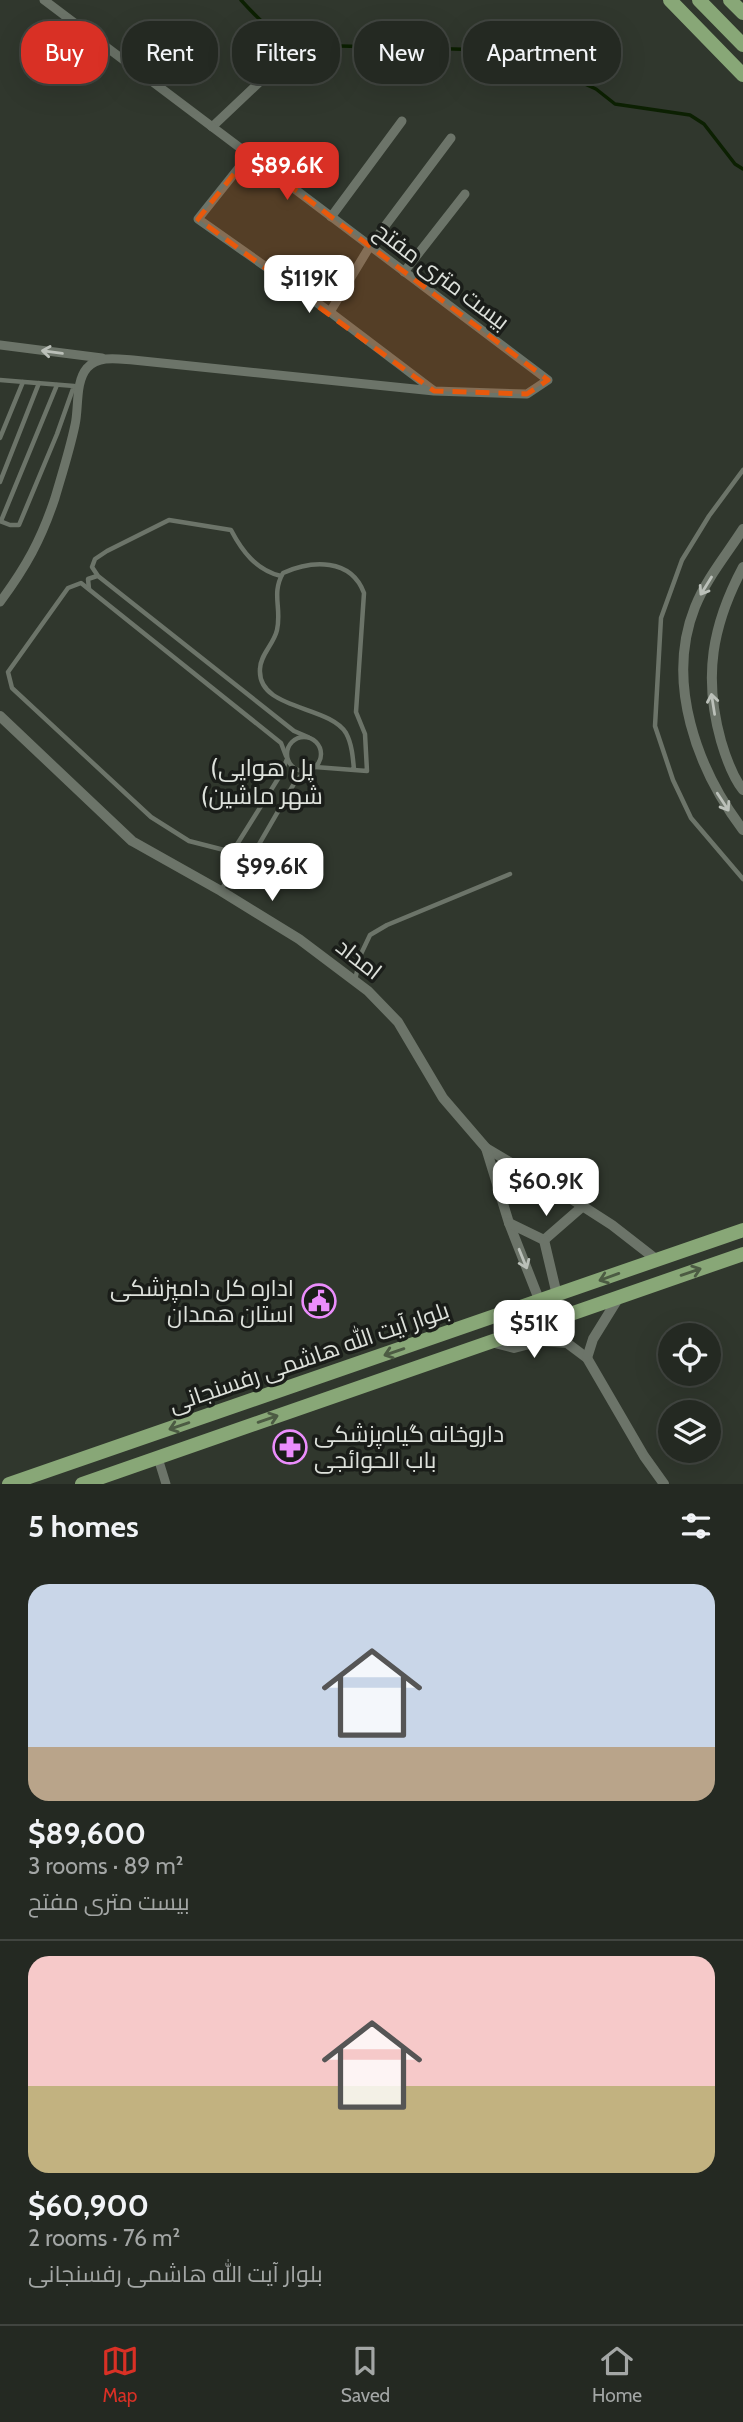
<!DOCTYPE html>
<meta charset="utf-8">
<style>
body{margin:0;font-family:Cabin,Cairo,sans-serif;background:#30352f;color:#f1f3f6;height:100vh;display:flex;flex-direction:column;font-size:26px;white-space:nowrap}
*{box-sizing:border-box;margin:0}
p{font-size:23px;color:#a3a6a5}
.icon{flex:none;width:38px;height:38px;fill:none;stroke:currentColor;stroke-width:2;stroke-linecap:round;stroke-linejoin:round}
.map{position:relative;height:1484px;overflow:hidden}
.drawer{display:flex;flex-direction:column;background:#242922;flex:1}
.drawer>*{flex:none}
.guide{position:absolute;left:21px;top:21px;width:702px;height:63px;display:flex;gap:14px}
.controls{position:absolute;left:658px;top:1323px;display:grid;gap:14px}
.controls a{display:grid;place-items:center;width:63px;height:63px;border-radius:50%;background:#242922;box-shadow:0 7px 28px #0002,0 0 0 2px #414540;font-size:35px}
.price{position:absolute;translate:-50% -60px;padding:0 16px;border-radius:14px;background:#fff;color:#222;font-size:23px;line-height:46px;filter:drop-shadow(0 2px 4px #0008)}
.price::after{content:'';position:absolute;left:50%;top:42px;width:21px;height:16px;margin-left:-10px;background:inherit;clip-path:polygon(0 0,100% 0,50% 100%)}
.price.on{background:#d93025;color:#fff}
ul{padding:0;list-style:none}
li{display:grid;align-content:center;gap:14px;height:371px;padding:0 28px}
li+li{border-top:2px solid #414540}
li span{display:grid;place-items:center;height:217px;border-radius:21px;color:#555}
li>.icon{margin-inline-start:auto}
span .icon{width:126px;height:126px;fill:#fffc;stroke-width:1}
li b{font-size:30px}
h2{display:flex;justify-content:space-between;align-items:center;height:84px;padding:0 28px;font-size:30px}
.tag{padding:0 24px;border-radius:28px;background:#242922;box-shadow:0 7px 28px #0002,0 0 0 2px #414540;font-size:24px;line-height:63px}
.tag.on{background:#d93025;color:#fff}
.menu{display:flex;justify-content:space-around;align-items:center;height:98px;border-top:2px solid #414540;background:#242922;font-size:19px;color:#a3a6a5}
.menu a{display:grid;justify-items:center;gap:4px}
.menu .on{color:#d93025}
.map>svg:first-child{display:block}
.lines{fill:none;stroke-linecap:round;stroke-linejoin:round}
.stream{stroke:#0c2002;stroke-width:3.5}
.service{stroke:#6c7469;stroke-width:4.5}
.minor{stroke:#6c7469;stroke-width:9}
.tertiary{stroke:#6c7469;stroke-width:10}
.primary{stroke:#88a777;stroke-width:14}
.oneway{stroke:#bbc0b9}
.oneway2{stroke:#4c5b43}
.marked{fill:#e8590c;fill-opacity:0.2;stroke:#e8590c;stroke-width:5;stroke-dasharray:14 9;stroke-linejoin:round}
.labels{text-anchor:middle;stroke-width:7;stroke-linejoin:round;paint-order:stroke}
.street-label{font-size:23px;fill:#dde1db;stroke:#1a1d19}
.poi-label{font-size:23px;fill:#dde1db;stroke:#1a1d19;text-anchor:end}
.neighbourhood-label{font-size:24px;fill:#dde1db;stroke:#1a1d19}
</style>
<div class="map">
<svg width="743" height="1484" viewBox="0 0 743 1484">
<rect width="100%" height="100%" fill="#30372d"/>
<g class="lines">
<path class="stream" d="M241,0C261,22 274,36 303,45L491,50L567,76L596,89L615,104L690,115L704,124L735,164L743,169"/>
<g class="service">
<polyline points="0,380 74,386 57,434 19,525 10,525 0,521"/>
<polyline points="0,438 23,382"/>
<polyline points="743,470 709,516 682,560 661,618 655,726 673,780 691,818 743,879"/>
<polyline points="0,482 39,383"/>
<polyline points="1,521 57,385"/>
<path d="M281,576C256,570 242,551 231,530L169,520L107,551L95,559L92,567L98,576L294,731L308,737"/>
<polyline points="89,589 88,579 97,576"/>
<circle cx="304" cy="754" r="17"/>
<polyline points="287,759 281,774 231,854 232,873 247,865 295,782 305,771"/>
<path d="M315,767L367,771L365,734L356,712L364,593C351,558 312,560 283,573C271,594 282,608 277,630C274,644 260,655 260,669C257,710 329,705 346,733C352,744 353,758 354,770"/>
<polyline points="249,861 232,852 189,841 151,817 12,688 8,672 68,588 81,583 281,743 286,756"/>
<polyline points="221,890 232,873"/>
<polyline points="355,980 361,954 370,935 387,925 510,874"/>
</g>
<g class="minor">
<polyline points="212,127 268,74"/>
<polyline points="249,155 198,219 330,312 433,390"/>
<polyline points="331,217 402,121"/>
<polyline points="404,272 465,194"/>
<polyline points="330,312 370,246 451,138"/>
<polyline points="0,345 102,358"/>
<path d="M0,602C26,567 41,540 55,498C62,474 70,449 75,425C79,408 75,382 87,368C99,355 118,359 133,360L434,391L527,394L548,380L44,0"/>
<polyline points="158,1458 166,1484"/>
</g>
<g class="tertiary">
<path d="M743,529C727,554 706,579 695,607C665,682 697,769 743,830"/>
<path d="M743,567C712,625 703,677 721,741C726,758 732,776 743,790"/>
<polyline points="0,716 132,841 221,891 299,939 368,991 398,1022 443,1098 486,1148 570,1198 612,1225 657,1260"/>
<polyline points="486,1148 509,1223 540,1302"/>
<polyline points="509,1223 544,1240 583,1206"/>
<polyline points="544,1240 557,1295"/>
<polyline points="491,1342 514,1348 541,1341 567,1343 587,1358 644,1456 664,1484"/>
<polyline points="587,1358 593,1339 619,1297"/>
</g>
<g class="primary">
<polyline points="670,0 743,75"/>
<polyline points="699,0 743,45"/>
<polyline points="730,0 743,13"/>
<polyline points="9,1484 743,1230"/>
<polyline points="82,1484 743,1254"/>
</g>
</g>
<defs><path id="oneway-shaft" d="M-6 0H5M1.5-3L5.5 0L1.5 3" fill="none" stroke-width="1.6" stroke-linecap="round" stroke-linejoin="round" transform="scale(1.75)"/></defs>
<g class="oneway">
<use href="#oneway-shaft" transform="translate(52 352) rotate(-172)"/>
<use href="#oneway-shaft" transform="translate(706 586) rotate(122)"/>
<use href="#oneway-shaft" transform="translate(713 704) rotate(-99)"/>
<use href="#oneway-shaft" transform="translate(723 802) rotate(57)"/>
<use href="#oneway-shaft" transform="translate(523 1259) rotate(68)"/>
</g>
<g class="oneway2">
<use href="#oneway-shaft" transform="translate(691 1272) rotate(-19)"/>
<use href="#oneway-shaft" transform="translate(609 1277) rotate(160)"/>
<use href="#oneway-shaft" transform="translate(394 1352) rotate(161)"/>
<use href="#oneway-shaft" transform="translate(268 1419) rotate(-19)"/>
<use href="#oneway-shaft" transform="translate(179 1426) rotate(161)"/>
</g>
<path class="marked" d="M249,155L548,380L527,394L434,391L198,219Z"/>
<defs>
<symbol id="civic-ring" viewBox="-11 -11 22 22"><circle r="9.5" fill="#1a1d19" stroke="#eb8dfc" stroke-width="1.5"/><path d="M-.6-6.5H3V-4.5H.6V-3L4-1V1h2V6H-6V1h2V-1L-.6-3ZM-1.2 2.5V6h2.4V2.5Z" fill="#eb8dfc"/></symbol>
<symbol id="pharmacy-ring" viewBox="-11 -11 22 22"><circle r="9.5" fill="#1a1d19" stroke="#eb8dfc" stroke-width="1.5"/><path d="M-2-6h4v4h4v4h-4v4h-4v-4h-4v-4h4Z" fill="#eb8dfc"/></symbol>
</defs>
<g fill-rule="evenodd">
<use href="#civic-ring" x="300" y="1282" width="38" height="38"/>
<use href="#pharmacy-ring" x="271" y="1428" width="38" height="38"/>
</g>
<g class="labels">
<g class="street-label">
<text transform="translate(442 276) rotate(37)" y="8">بیست متری مفتح</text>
<text transform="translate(359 959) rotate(38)" y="8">امداد</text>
<text transform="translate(309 1357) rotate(-19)" y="8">بلوار آیت الله هاشمی رفسنجانی</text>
</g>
<g class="poi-label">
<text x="294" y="1296">اداره کل دامپزشکی<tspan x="294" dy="26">استان همدان</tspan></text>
<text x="314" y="1442" text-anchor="start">داروخانه گیاه‌پزشکی<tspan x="314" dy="26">باب الحوائجی</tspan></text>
</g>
<g class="neighbourhood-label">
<text x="262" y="776">(پل هوایی<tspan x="262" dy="28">(شهر ماشین</tspan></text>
</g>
</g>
</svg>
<div class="controls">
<a><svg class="icon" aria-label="locate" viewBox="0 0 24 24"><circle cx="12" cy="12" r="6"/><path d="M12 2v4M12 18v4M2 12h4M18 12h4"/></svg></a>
<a><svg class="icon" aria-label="layers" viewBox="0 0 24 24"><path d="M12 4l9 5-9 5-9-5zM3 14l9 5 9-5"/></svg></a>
</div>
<b class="price on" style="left:287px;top:202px">$89.6K</b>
<b class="price" style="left:309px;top:315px">$119K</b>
<b class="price" style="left:272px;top:903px">$99.6K</b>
<b class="price" style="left:546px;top:1218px">$60.9K</b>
<b class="price" style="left:534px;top:1360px">$51K</b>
<div class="guide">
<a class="tag on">Buy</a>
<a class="tag">Rent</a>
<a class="tag">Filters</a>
<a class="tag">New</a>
<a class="tag">Apartment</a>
</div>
</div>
<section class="drawer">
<h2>5 homes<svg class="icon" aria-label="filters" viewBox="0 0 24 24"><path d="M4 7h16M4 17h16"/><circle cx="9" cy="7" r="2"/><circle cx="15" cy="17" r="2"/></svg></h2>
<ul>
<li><span style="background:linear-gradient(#c9d6e8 75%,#b9a48a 0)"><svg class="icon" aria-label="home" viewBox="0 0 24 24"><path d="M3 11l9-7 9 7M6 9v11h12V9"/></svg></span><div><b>$89,600</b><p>3 rooms · 89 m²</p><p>بیست متری مفتح</p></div></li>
<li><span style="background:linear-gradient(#f6c9c9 60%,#c2b280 0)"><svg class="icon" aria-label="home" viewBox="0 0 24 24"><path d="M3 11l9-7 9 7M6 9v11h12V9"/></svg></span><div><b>$60,900</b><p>2 rooms · 76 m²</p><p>بلوار آیت الله هاشمی رفسنجانی</p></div></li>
</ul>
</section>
<nav class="menu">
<a class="on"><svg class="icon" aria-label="map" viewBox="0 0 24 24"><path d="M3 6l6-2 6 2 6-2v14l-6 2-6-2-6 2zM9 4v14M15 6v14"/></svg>Map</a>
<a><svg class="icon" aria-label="saved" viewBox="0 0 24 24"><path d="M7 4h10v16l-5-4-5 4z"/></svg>Saved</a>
<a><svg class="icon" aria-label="home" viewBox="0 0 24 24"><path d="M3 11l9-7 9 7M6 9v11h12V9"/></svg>Home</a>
</nav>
